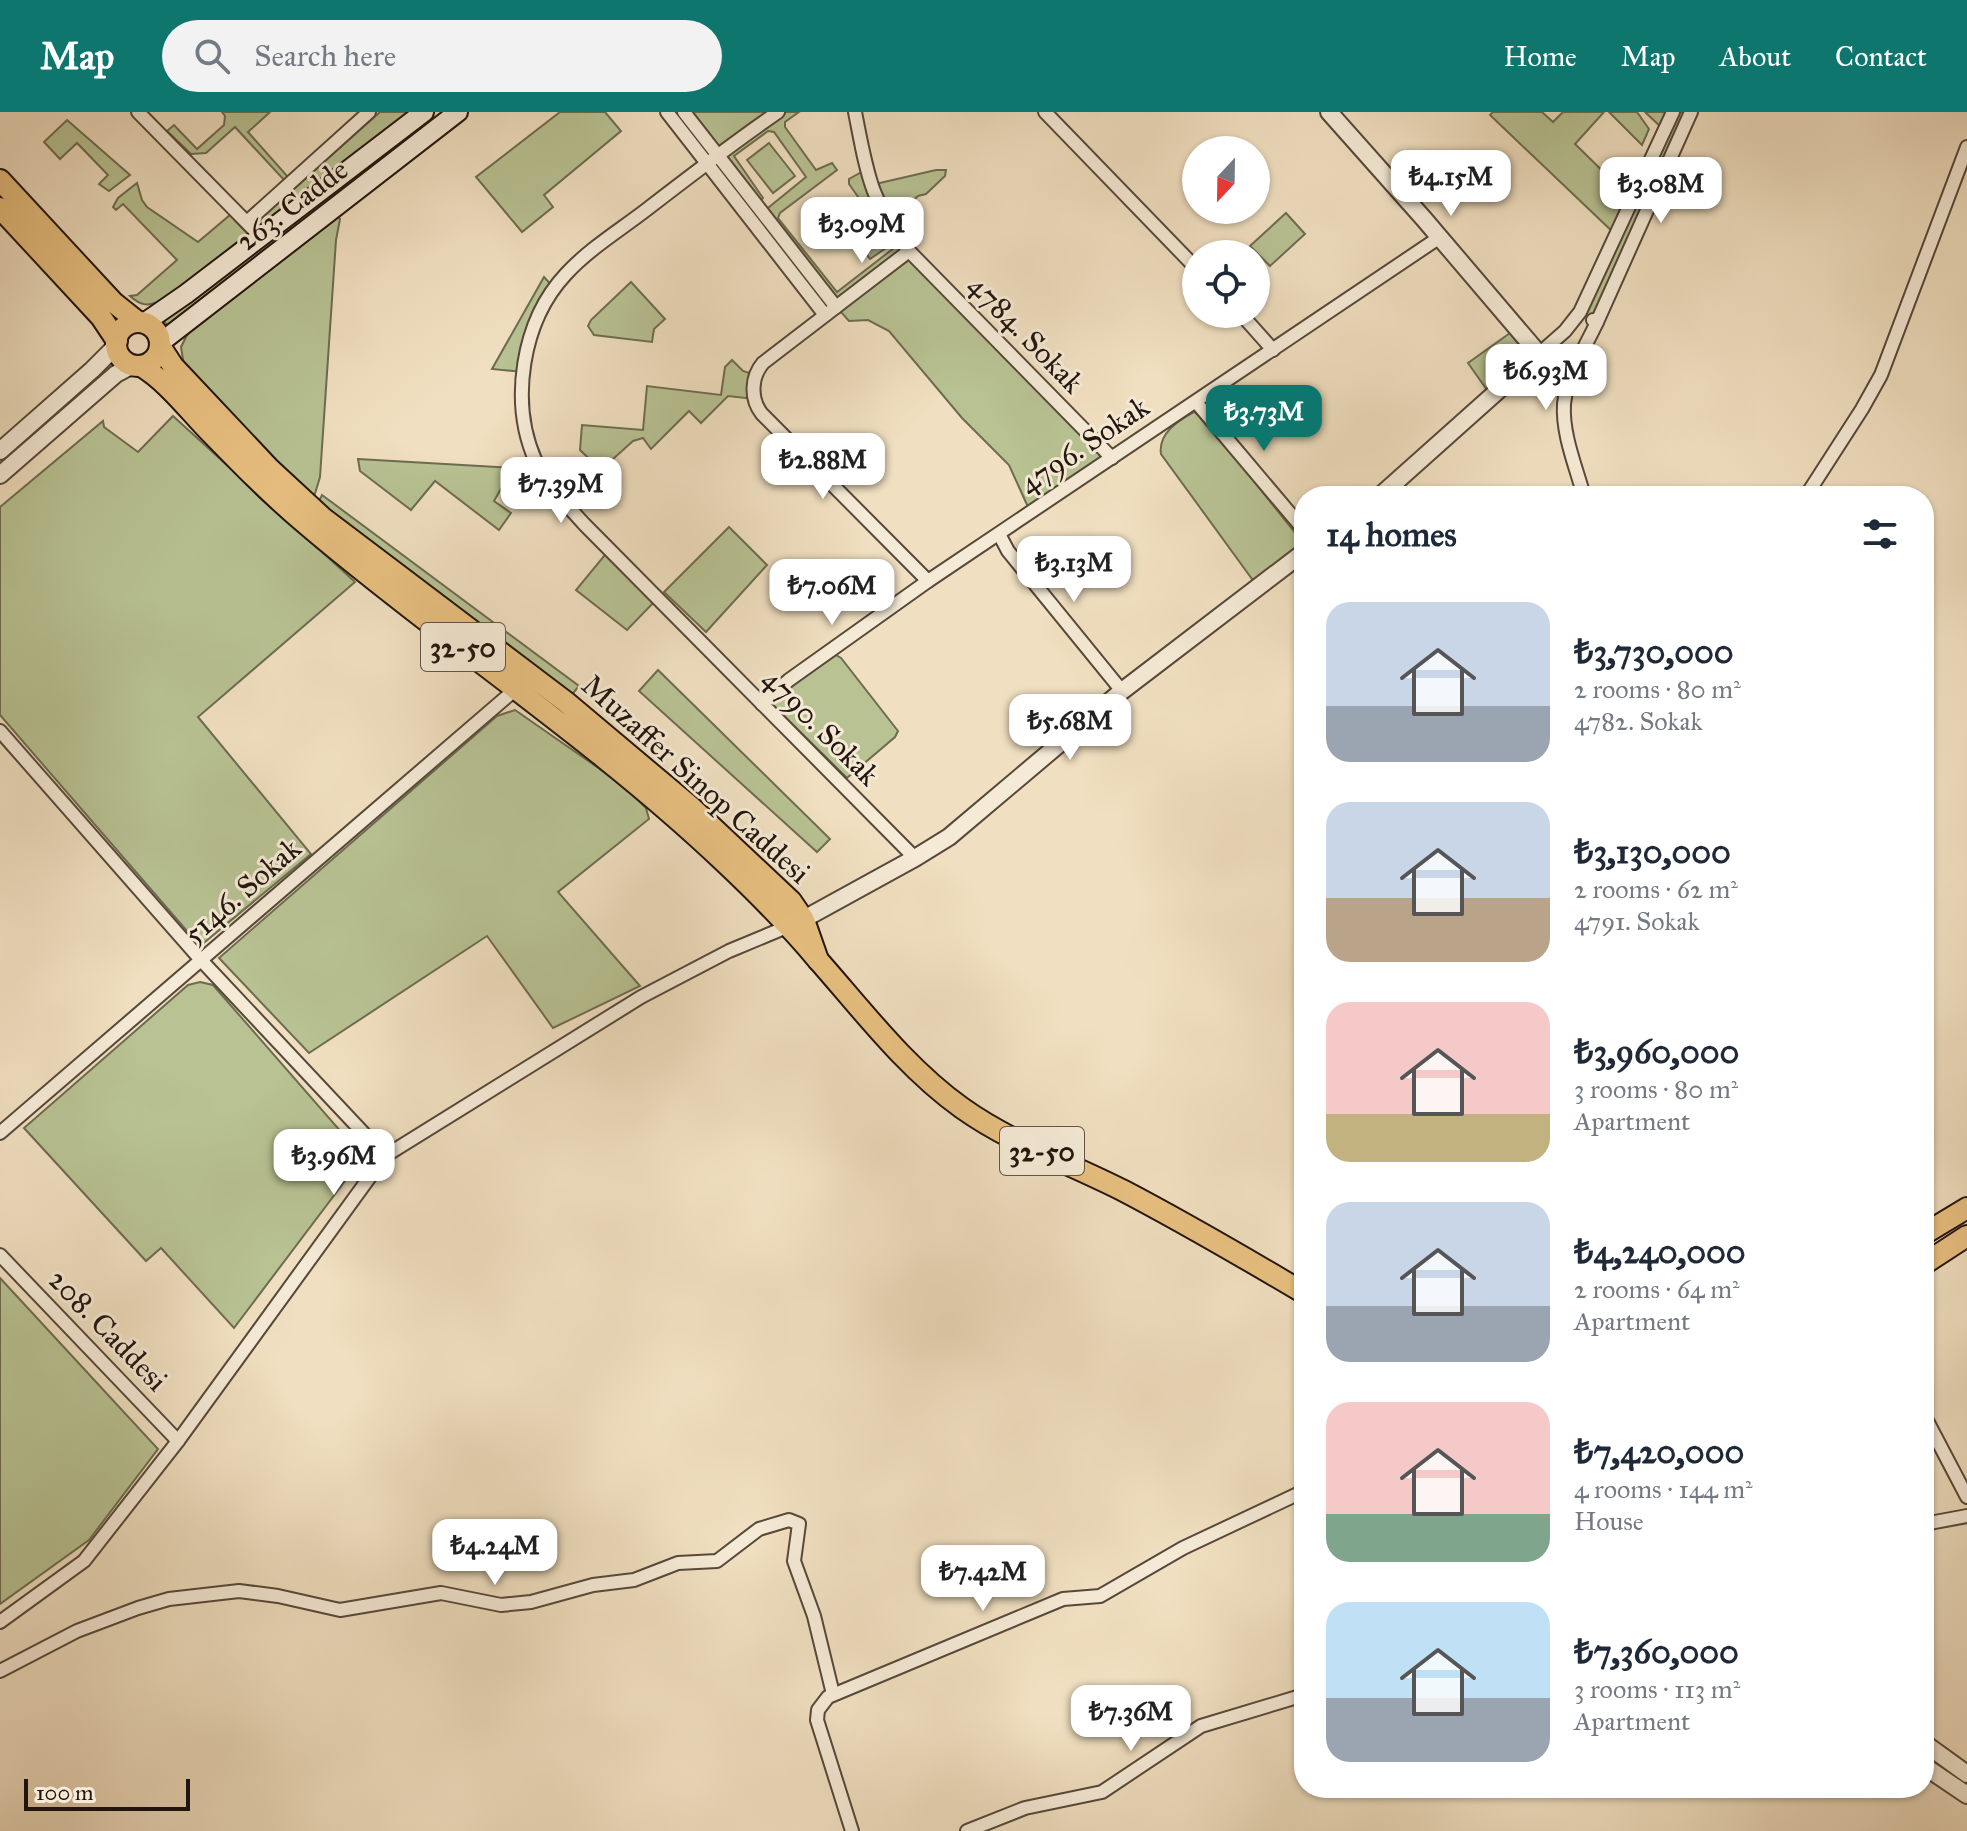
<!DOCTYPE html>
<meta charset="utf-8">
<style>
body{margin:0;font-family:"IM FELL Great Primer",serif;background:#f2f2f3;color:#1f2937;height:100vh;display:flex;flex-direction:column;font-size:30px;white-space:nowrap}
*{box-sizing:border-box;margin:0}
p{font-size:26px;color:#747a83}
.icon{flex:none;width:44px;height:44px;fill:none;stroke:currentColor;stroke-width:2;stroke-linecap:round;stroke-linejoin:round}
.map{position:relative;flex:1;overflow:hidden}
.sheet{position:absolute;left:1294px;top:374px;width:640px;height:1312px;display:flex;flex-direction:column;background:#fff;border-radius:32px;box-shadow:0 2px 6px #0004}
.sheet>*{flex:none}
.needle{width:52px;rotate:202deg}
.controls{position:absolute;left:1182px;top:24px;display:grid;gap:16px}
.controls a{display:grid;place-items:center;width:88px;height:88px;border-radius:50%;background:#fff;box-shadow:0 2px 6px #0004;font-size:40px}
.scale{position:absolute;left:24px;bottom:20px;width:166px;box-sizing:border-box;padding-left:8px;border:4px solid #22150e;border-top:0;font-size:22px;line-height:28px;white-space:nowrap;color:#22150e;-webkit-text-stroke:6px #f5ead6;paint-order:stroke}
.price{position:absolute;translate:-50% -68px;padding:0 18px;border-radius:16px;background:#fff;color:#222;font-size:26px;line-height:52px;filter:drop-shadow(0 2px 4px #0008)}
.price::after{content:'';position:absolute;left:50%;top:48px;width:24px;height:18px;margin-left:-12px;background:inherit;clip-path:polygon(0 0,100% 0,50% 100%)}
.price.selected{background:#0f766e;color:#fff}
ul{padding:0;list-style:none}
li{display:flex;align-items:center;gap:24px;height:200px;padding:0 32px}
li span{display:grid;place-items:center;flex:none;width:224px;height:160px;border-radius:24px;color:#555}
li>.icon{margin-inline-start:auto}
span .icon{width:96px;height:96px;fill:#fffc;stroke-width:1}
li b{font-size:34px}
h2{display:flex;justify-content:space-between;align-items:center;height:96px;padding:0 32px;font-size:34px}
header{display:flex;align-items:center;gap:48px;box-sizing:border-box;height:112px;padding:0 40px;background:#0f766e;color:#fff}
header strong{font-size:38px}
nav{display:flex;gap:44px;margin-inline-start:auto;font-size:28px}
.search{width:560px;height:72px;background:#f2f2f3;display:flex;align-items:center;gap:20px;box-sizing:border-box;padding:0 28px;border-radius:44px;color:#747a83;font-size:30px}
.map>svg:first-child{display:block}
.green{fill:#b8c293;stroke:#6d6c50;stroke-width:2}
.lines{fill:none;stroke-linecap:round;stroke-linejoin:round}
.minor-casing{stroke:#56483a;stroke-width:16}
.tertiary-casing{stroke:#56483a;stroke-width:20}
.secondary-casing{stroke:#22150e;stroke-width:22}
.primary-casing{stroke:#22150e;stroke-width:24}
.minor{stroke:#f5ead6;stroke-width:12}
.tertiary{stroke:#f5ead6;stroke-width:16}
.secondary{stroke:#f5ead6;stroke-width:18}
.primary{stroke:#e8c080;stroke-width:20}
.labels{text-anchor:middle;stroke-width:6;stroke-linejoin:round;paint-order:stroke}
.shield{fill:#f5ead6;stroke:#61554a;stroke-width:2}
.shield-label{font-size:28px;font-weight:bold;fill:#22150e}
.street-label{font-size:30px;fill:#22150e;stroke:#f5ead6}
</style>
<header>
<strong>Map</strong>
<div class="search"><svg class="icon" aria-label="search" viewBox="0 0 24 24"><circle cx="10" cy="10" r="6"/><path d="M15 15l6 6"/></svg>Search here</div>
<nav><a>Home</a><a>Map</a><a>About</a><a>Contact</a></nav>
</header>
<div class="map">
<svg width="1967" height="1719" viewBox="0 0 1967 1719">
<rect width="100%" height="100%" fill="#f0dfc0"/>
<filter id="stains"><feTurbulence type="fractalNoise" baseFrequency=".0025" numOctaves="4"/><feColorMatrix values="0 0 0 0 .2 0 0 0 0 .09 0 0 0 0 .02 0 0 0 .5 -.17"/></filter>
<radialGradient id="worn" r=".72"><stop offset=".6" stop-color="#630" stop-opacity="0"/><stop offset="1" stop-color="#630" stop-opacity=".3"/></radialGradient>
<g class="green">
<polygon points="222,0 270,0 248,20 288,65 284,68 235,15 206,41 191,42 167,19 174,13 197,37 224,13 225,4"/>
<polygon points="380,0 414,0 261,116 257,113 259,107"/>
<polygon points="560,0 605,0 621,19 544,83 553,95 522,120 476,65"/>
<polygon points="684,0 799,0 785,10 785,15 816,58 832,51 837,58 780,101 778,106 837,180 894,136 849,72 849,67 867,57 871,73 936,58 946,58 945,64 926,82 918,84 889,111 909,139 836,195 763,100 806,65 774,20 768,19 734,44 763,86 757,93"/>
<polygon points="1493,0 1542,0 1553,10 1563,0 1604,0 1575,32 1622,78 1633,85 1664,18 1645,0 1691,0 1597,210 1580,200 1616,123 1490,3"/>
<polygon points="1609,0 1637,0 1649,17 1642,33"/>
<polygon points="67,8 130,63 109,79 99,72 108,63 77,31 60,47 44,30"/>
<polygon points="769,31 795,64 773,81 747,48"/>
<polygon points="345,69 349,75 170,216 161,206"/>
<path d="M137,71L142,88L147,95L198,130L230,103L246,120L248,125L162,188C149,195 141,194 130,184L137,183L177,148L123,92L116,98L113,95L118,86Z"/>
<polygon points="859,99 886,136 870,147 843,111"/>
<polygon points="1286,101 1305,122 1270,154 1250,134"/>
<polygon points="336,102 340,107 336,128 320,365 313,388 184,254 181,235 190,217"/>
<polygon points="909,148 1099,341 1101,347 1028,395 1009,353 962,306 889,219 868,208 849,209 840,199"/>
<polygon points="544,165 554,176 524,260 492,257"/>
<polygon points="631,170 665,207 654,217 652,230 594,223 588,214 591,208"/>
<polygon points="1517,216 1539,242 1492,285 1468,251"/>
<polygon points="732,248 743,259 755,263 754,287 728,284 701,311 689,299 651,337 643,326 633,329 601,358 580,338 582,313 643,318 647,274 721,283 725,255"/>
<path d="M1194,300L1204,307L1301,428L1297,436L1257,467H1252L1161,342C1158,321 1178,309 1194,300Z"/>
<polygon points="173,304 355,470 198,605 311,742 200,834 0,603 0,395 103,309 104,315 138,340"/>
<polygon points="358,347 513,356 494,389 511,401 499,418 435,369 411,398 360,359"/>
<polygon points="322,383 579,574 566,590 315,398"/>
<polygon points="729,415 767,453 706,520 664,480"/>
<polygon points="609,438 657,487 627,518 576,478"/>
<polygon points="836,543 841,546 898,619 895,625 847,666 773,593 783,580"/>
<polygon points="658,558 830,727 817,740 639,579"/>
<polygon points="515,598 623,673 646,696 649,707 558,780 640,874 553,916 487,824 309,941 219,846 497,604"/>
<polygon points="200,870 213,873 363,1045 234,1216 161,1136 146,1149 24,1016 188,873"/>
<polygon points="0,1166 158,1337 89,1428 0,1492"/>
</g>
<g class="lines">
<defs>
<g id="minor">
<polyline points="138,0 261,125"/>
<polyline points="667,0 825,203"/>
<polyline points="684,0 836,195"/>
<path d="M778,0C733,31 690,64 646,98C620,118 589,137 566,162C522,209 509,290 536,350C547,373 567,393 584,412L915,746"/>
<path d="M855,0C867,61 870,89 909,139L1112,346"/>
<polyline points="1045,0 1196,156"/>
<polyline points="247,110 369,0"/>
<path d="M909,139L763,251C751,265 750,287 762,302L928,469"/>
<polyline points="1241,202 1273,238"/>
<polyline points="1597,210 1691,0"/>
<polyline points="1539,242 1565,219 1580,200 1673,0"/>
<polyline points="1196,290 1304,418"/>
<path d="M1584,384C1576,355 1562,322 1564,292C1567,263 1585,236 1597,210L1593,208"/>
<polyline points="1806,384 1862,297 1881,263 1967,35"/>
<polyline points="999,422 1008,439 1122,579"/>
<polyline points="762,592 789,568 928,469 1440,125"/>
<polyline points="0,619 201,848 385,1044"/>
<polyline points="0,1021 517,576"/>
<polyline points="0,1143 178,1329"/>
<polyline points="1924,1303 1967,1385"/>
<polyline points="1924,1412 1967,1404"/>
<polyline points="0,1510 84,1449 178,1329 385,1044 641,885 729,839 789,814"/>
<polyline points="0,1559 77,1519 138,1496 169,1487 239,1479 278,1484 340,1498 441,1481 501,1493 531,1490 593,1473 634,1468 678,1451 717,1449 759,1417 789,1408 799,1412 794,1449 814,1504 833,1582"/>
<polyline points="852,1719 817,1608 818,1598 828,1585 1063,1487 1100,1484 1183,1436 1304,1379"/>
<polyline points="967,1719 1025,1696 1102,1680 1201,1614 1304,1583"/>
</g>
<g id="tertiary">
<polyline points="1329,0 1424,107 1539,242 1380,384"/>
<polyline points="0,339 92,258 117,233"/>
<polyline points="0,363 116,262 133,253"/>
<polyline points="793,813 915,746 949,725 1122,579 1304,440"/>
<polyline points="1924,1631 1967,1662"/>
<polyline points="1924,1654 1967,1683"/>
</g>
<g id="secondary">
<polyline points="144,211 186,182 424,0"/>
<polyline points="160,231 458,0"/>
</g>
<g id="primary">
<polyline points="0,68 113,190 138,210"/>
<polyline points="0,96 101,205 117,229"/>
<circle cx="138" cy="232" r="22"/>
<path d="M141,254C166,269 186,295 206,316C239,350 271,383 307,413C442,528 592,625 722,748C756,780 788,812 818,848L804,808L791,789L691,695L566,590L323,406L269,356L173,254L160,234"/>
<path d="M818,848C863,899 906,956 962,996C1011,1031 1071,1052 1124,1079C1185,1111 1245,1146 1304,1181"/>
<polyline points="1924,1122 1967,1096"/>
<polyline points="1924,1152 1967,1124"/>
</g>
</defs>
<use href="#minor" class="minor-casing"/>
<use href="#tertiary" class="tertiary-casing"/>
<use href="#secondary" class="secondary-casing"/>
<use href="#primary" class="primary-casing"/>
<use href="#minor" class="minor"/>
<use href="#tertiary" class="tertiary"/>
<use href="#secondary" class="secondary"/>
<use href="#primary" class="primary"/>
</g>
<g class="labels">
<g class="shield">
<rect x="421" y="511" width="84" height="48" rx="6"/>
<rect x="1000" y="1015" width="84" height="48" rx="6"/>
</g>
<g class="shield-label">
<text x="463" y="545">32-50</text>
<text x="1042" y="1049">32-50</text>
</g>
<g class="street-label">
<text transform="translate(292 93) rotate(-37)" y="10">263. Cadde</text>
<text transform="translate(1026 222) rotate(46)" y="10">4784. Sokak</text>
<text transform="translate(1084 333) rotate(-34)" y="10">4796. Sokak</text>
<text transform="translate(821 615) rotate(45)" y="10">4790. Sokak</text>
<text transform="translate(696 667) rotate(42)" y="10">Muzaffer Sinop Caddesi</text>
<text transform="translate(242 779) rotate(-41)" y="10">5146. Sokak</text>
<text transform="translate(108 1218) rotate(46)" y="10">208. Caddesi</text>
</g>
</g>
<rect width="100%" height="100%" filter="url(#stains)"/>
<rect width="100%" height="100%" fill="url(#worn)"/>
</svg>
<div class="controls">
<a><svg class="needle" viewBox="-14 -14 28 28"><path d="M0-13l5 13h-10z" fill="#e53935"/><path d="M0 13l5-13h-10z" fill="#747a83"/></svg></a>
<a><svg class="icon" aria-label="locate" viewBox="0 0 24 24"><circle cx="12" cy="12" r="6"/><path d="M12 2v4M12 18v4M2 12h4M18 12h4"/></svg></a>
</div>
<div class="scale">100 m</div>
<b class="price" style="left:1451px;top:106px">₺4.15M</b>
<b class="price" style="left:1661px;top:113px">₺3.08M</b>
<b class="price" style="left:862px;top:153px">₺3.09M</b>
<b class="price" style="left:1546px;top:300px">₺6.93M</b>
<b class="price selected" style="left:1264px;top:341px">₺3.73M</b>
<b class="price" style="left:823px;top:389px">₺2.88M</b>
<b class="price" style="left:561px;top:413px">₺7.39M</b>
<b class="price" style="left:1074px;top:492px">₺3.13M</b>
<b class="price" style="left:832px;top:515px">₺7.06M</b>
<b class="price" style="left:1070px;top:650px">₺5.68M</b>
<b class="price" style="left:334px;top:1085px">₺3.96M</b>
<b class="price" style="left:495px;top:1475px">₺4.24M</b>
<b class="price" style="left:983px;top:1501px">₺7.42M</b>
<b class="price" style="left:1131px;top:1641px">₺7.36M</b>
<section class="sheet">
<h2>14 homes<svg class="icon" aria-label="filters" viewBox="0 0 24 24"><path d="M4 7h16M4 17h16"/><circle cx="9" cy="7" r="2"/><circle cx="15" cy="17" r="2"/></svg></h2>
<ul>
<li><span style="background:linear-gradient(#c9d6e8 65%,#9aa5b1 0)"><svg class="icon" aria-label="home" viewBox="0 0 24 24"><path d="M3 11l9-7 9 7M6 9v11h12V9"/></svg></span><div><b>₺3,730,000</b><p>2 rooms · 80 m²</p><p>4782. Sokak</p></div></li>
<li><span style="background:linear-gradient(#c9d6e8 60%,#b9a48a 0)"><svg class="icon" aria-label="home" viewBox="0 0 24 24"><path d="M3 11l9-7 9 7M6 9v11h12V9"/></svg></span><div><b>₺3,130,000</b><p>2 rooms · 62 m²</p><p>4791. Sokak</p></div></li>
<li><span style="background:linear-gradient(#f6c9c9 70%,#c2b280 0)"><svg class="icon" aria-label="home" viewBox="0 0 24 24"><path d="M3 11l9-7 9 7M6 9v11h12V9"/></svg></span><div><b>₺3,960,000</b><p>3 rooms · 80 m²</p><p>Apartment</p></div></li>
<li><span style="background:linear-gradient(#c9d6e8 65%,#9aa5b1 0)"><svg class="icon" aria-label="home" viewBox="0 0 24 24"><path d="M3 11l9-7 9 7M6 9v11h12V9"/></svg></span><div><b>₺4,240,000</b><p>2 rooms · 64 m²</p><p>Apartment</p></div></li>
<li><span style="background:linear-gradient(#f6c9c9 70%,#7fa58c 0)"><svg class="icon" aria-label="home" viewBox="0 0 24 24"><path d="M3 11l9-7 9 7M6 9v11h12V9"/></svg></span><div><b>₺7,420,000</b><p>4 rooms · 144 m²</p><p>House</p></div></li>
<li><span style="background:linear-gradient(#bfe0f5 60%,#9aa5b1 0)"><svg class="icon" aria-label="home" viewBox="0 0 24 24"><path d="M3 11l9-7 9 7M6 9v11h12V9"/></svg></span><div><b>₺7,360,000</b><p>3 rooms · 113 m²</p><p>Apartment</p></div></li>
</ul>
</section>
</div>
